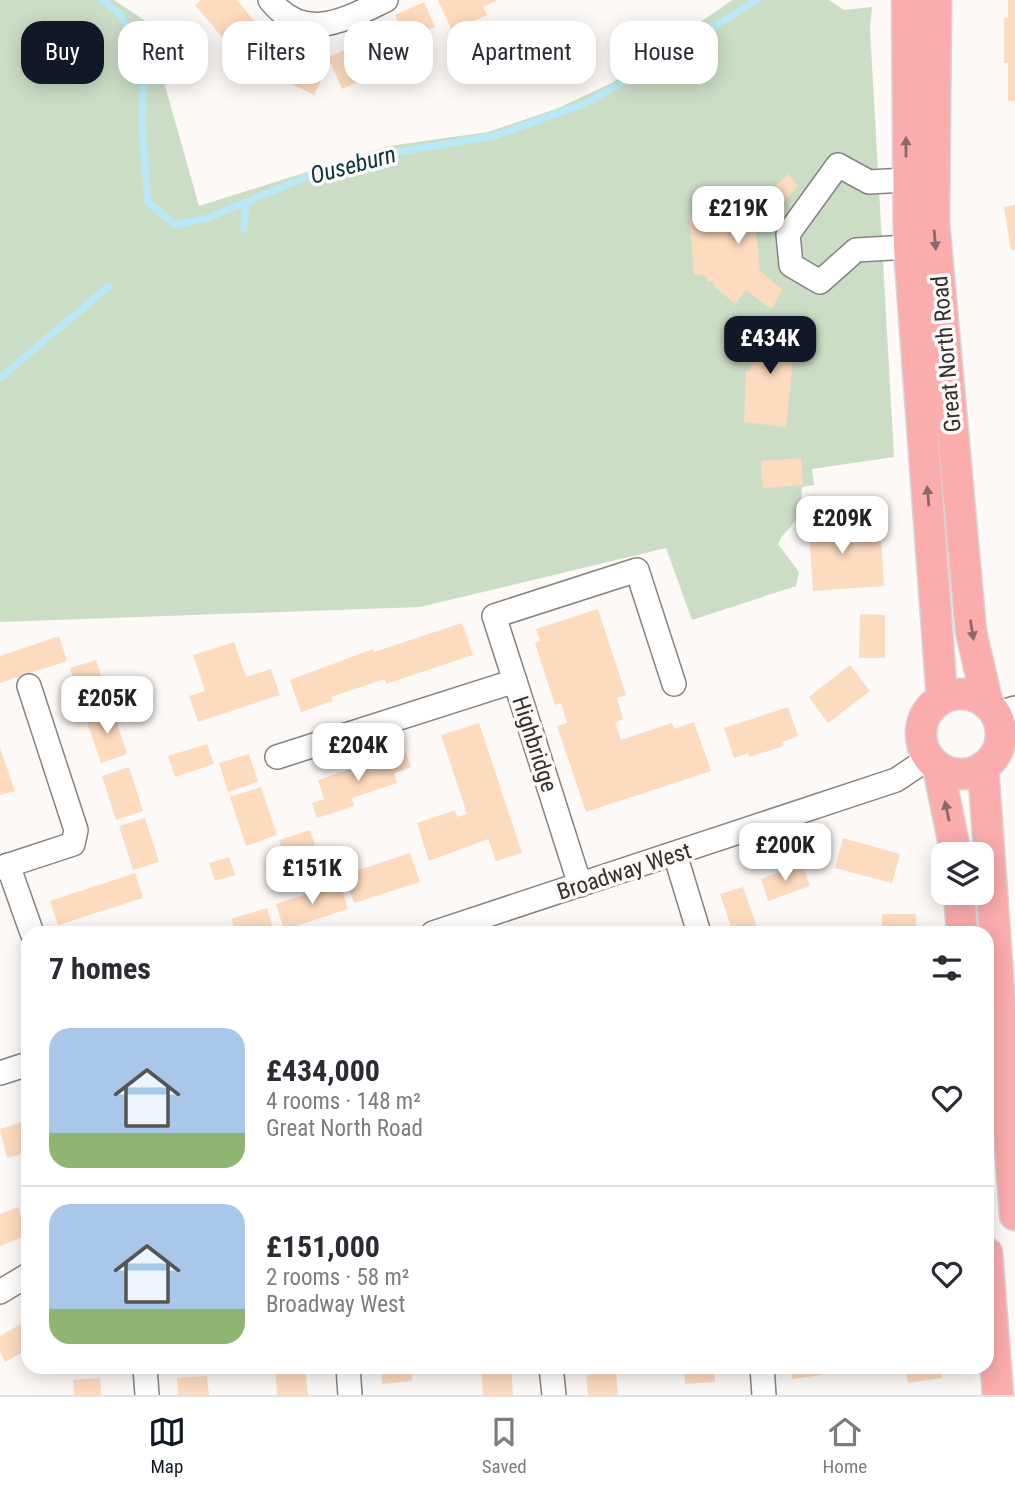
<!DOCTYPE html>
<meta charset="utf-8">
<style>
body{margin:0;font-family:"Roboto Condensed",sans-serif;background:#f2f2f3;color:#2b2b33;height:100vh;display:flex;flex-direction:column;font-size:26px;white-space:nowrap}
*{box-sizing:border-box;margin:0}
p{font-size:23px;color:#7c7c81}
.icon{flex:none;width:38px;height:38px;fill:none;stroke:currentColor;stroke-width:2;stroke-linecap:round;stroke-linejoin:round}
.map{position:relative;flex:1;overflow:hidden}
.drawer{position:absolute;left:21px;top:926px;width:973px;height:448px;display:flex;flex-direction:column;background:#fff;border-radius:21px;box-shadow:0 4px 18px #0003}
.drawer>*{flex:none}
.hud{position:absolute;left:21px;top:21px;width:973px;height:63px;display:flex;gap:14px}
.tools{position:absolute;left:931px;top:842px;display:grid;gap:14px}
.tools a{display:grid;place-items:center;width:63px;height:63px;border-radius:14px;background:#fff;box-shadow:0 4px 18px #0003;font-size:35px}
.price{position:absolute;translate:-50% -60px;padding:0 16px;border-radius:14px;background:#fff;color:#222;font-size:23px;line-height:46px;filter:drop-shadow(0 2px 4px #0008)}
.price::after{content:'';position:absolute;left:50%;top:42px;width:21px;height:16px;margin-left:-10px;background:inherit;clip-path:polygon(0 0,100% 0,50% 100%)}
.price.on{background:#111827;color:#fff}
ul{padding:0;list-style:none}
li{display:flex;align-items:center;gap:21px;height:175px;padding:0 28px}
li+li{border-top:2px solid #e1e1e2}
li span{display:grid;place-items:center;flex:none;width:196px;height:140px;border-radius:21px;color:#555}
li>.icon{margin-inline-start:auto}
span .icon{width:84px;height:84px;fill:#fffc;stroke-width:1}
li b{font-size:30px}
h2{display:flex;justify-content:space-between;align-items:center;height:84px;padding:0 28px;font-size:30px}
.chip{padding:0 24px;border-radius:21px;background:#fff;box-shadow:0 4px 18px #0003;font-size:24px;line-height:63px}
.chip.on{background:#111827;color:#fff}
.dock{display:flex;justify-content:space-around;align-items:center;height:98px;border-top:2px solid #e1e1e2;background:#fff;font-size:19px;color:#7c7c81}
.dock a{display:grid;justify-items:center;gap:4px}
.dock .on{color:#111827}
.map>svg:first-child{display:block}
.green{fill:#ccddc6}
.lines{fill:none;stroke-linecap:round;stroke-linejoin:round}
.stream{stroke:#b9e9f7;stroke-width:7}
.building{fill:#fddbbf}
.minor-casing{stroke:#868380;stroke-width:26}
.major-casing{stroke:#d6d6d6;stroke-width:33}
.minor{stroke:#fff;stroke-width:23}
.major{stroke:#fbacad;stroke-width:30}
.oneway{fill:#8d6868}
.labels{text-anchor:middle;stroke-width:7;stroke-linejoin:round;paint-order:stroke}
.street-label{font-size:23px;fill:#333130;stroke:#fcf9f6}
.water-label{font-size:24px;font-style:italic;fill:#093540;stroke:#fcf9f6}
</style>
<div class="map">
<svg width="1015" height="1395" viewBox="0 0 1015 1395">
<rect width="100%" height="100%" fill="#fcf9f6"/>
<path class="green" d="M0,0H114L147,22L199,206L389,146L488,132L556,109L612,83L732,0H829L844,10L872,7L870,29L894,457L812,469L814,485L802,487C801,501 801,514 792,525C786,533 782,534 778,544L799,572L796,586L692,620L666,548L420,607L0,622Z"/>
<g class="lines">
<g class="stream">
<polyline points="102,0 120,14 144,60 142,126 148,202 175,225 208,218 313,174 392,153 494,136 584,104 664,59 756,0"/>
<polyline points="244,229 246,202"/>
<polyline points="0,378 109,286"/>
</g>
</g>
<g class="building">
<polygon points="201,0 237,0 255,22 228,44 195,5"/>
<polygon points="438,0 498,0 483,7 487,15 452,31"/>
<polygon points="1008,0 1015,0 1015,101 1008,101 1008,63 1004,63 1004,18 1008,18"/>
<polygon points="424,2 435,27 406,40 395,15"/>
<polygon points="394,28 408,59 342,89 328,57"/>
<polygon points="262,31 323,62 319,69 325,72 314,95 255,66 251,72 244,69"/>
<polygon points="788,174 798,186 756,232 760,271 783,290 771,309 746,290 735,304 714,286 714,281 707,282 707,276 694,274 689,215 737,212 757,189 768,193"/>
<polygon points="1015,205 1015,250 1011,250 1004,207"/>
<polygon points="755,325 796,329 786,427 744,422 746,371 750,371"/>
<polygon points="801,458 803,485 763,488 761,461"/>
<polygon points="850,513 852,543 881,540 884,586 813,591 808,516"/>
<polygon points="598,609 626,695 617,698 623,719 615,722 621,740 672,723 674,729 694,722 711,771 586,812 557,726 567,723 561,703 555,705 535,643 540,641 536,629"/>
<polygon points="860,614 885,615 885,658 859,658"/>
<polygon points="462,623 473,655 386,684 385,679 331,697 333,701 301,712 290,680 373,649 374,652"/>
<polygon points="59,636 67,661 0,683 0,656"/>
<polygon points="234,642 246,677 271,669 280,695 198,722 189,696 205,691 193,655"/>
<polygon points="96,660 110,704 84,712 70,668"/>
<polygon points="850,665 870,691 828,723 809,697"/>
<polygon points="788,707 798,736 782,742 784,746 749,757 748,753 734,758 724,728"/>
<polygon points="113,710 127,754 101,763 86,719"/>
<polygon points="479,723 522,853 496,861 488,839 429,861 417,823 455,810 457,817 467,814 441,735"/>
<polygon points="207,744 214,764 175,777 168,756"/>
<polygon points="0,748 15,791 0,795"/>
<polygon points="405,751 411,767 394,773 397,783 352,798 354,806 317,818 312,803 324,799 318,780"/>
<polygon points="249,754 258,782 228,792 219,763"/>
<polygon points="129,767 143,811 116,820 102,776"/>
<polygon points="261,787 277,835 246,846 230,797"/>
<polygon points="145,818 159,862 133,870 119,826"/>
<polygon points="310,830 315,845 284,855 279,840"/>
<polygon points="843,838 900,854 892,883 835,868"/>
<polygon points="410,853 420,882 354,903 344,875"/>
<polygon points="229,857 235,875 215,881 209,863"/>
<polygon points="802,864 810,886 768,901 761,879"/>
<polygon points="135,873 143,898 58,925 50,901"/>
<polygon points="340,883 348,909 284,930 276,904"/>
<polygon points="743,887 759,933 733,933 720,894"/>
<polygon points="267,908 274,931 236,933 231,919"/>
<rect x="882" y="914" width="34" height="19"/>
<polygon points="28,1120 28,1152 7,1158 0,1129"/>
<polygon points="18,1207 28,1235 0,1246 0,1214"/>
<polygon points="28,1320 28,1349 5,1362 0,1352 0,1336"/>
<polygon points="72,1367 99,1367 99,1369 72,1371"/>
<polygon points="275,1367 305,1367 308,1395 277,1395"/>
<polygon points="381,1367 411,1367 412,1381 382,1384"/>
<polygon points="481,1367 511,1367 513,1395 483,1395"/>
<polygon points="684,1367 714,1367 715,1382 685,1384"/>
<polygon points="791,1367 821,1367 822,1375 792,1379"/>
<polygon points="905,1367 940,1367 942,1378 908,1383"/>
<polygon points="616,1372 618,1395 588,1395 586,1375"/>
<polygon points="207,1376 209,1395 178,1395 177,1378"/>
<polygon points="100,1378 101,1395 74,1395 73,1380"/>
</g>
<g class="lines">
<defs>
<g id="minor">
<path d="M270,0C305,44 346,19 386,0"/>
<polyline points="906,180 869,182 838,165 788,234 791,265 820,282 856,250 909,247"/>
<polyline points="515,681 494,616 637,570 674,684"/>
<polyline points="996,714 1015,708"/>
<polyline points="277,757 515,681 580,885"/>
<polyline points="675,854 699,933"/>
<polyline points="8,865 32,933"/>
<polyline points="0,868 73,844 76,830 29,686"/>
<polyline points="433,933 896,780 929,758"/>
<polyline points="0,1073 28,1064"/>
<polyline points="0,1292 28,1275"/>
<polyline points="145,1367 147,1395"/>
<polyline points="348,1367 350,1395"/>
<polyline points="551,1367 554,1395"/>
<polyline points="762,1367 764,1395"/>
</g>
<g id="major">
<polyline points="907,0 909,247 942,698"/>
<polyline points="936,0 934,223 971,632 988,705"/>
<circle cx="961" cy="734" r="40"/>
<polyline points="938,767 956,854"/>
<polyline points="983,767 1015,1215"/>
<polyline points="959,892 962,933"/>
<polyline points="987,1253 998,1395"/>
</g>
</defs>
<use href="#minor" class="minor-casing"/>
<use href="#major" class="major-casing"/>
<use href="#minor" class="minor"/>
<use href="#major" class="major"/>
</g>
<defs><path id="oneway-solid" d="M-6-.8H1V-3.2L6.5 0L1 3.2V.8H-6Z" transform="scale(1.75)"/></defs>
<g class="oneway">
<use href="#oneway-solid" transform="translate(906 147) rotate(-90)"/>
<use href="#oneway-solid" transform="translate(935 240) rotate(85)"/>
<use href="#oneway-solid" transform="translate(928 496) rotate(-95)"/>
<use href="#oneway-solid" transform="translate(972 630) rotate(81)"/>
<use href="#oneway-solid" transform="translate(947 811) rotate(-102)"/>
</g>
<g class="labels">
<g class="street-label">
<text transform="translate(946 354) rotate(-95)" y="8">Great North Road</text>
<text transform="translate(535 744) rotate(72)" y="8">Highbridge</text>
<text transform="translate(624 871) rotate(-18)" y="8">Broadway West</text>
</g>
<g class="water-label">
<text transform="translate(353 165) rotate(-15)" y="8">Ouseburn</text>
</g>
</g>
</svg>
<div class="tools">
<a><svg class="icon" aria-label="layers" viewBox="0 0 24 24"><path d="M12 4l9 5-9 5-9-5zM3 14l9 5 9-5"/></svg></a>
</div>
<b class="price" style="left:738px;top:246px">£219K</b>
<b class="price on" style="left:770px;top:376px">£434K</b>
<b class="price" style="left:842px;top:556px">£209K</b>
<b class="price" style="left:107px;top:736px">£205K</b>
<b class="price" style="left:358px;top:783px">£204K</b>
<b class="price" style="left:785px;top:883px">£200K</b>
<b class="price" style="left:312px;top:906px">£151K</b>
<div class="hud">
<a class="chip on">Buy</a>
<a class="chip">Rent</a>
<a class="chip">Filters</a>
<a class="chip">New</a>
<a class="chip">Apartment</a>
<a class="chip">House</a>
</div>
<section class="drawer">
<h2>7 homes<svg class="icon" aria-label="filters" viewBox="0 0 24 24"><path d="M4 7h16M4 17h16"/><circle cx="9" cy="7" r="2"/><circle cx="15" cy="17" r="2"/></svg></h2>
<ul>
<li><span style="background:linear-gradient(#a9c7e8 75%,#8fb573 0)"><svg class="icon" aria-label="home" viewBox="0 0 24 24"><path d="M3 11l9-7 9 7M6 9v11h12V9"/></svg></span><div><b>£434,000</b><p>4 rooms · 148 m²</p><p>Great North Road</p></div><svg class="icon" aria-label="heart" viewBox="0 0 24 24"><path d="M12 20l-8-8c-3-5 5-10 8-4 3-6 11-1 8 4z"/></svg></li>
<li><span style="background:linear-gradient(#a9c7e8 75%,#8fb573 0)"><svg class="icon" aria-label="home" viewBox="0 0 24 24"><path d="M3 11l9-7 9 7M6 9v11h12V9"/></svg></span><div><b>£151,000</b><p>2 rooms · 58 m²</p><p>Broadway West</p></div><svg class="icon" aria-label="heart" viewBox="0 0 24 24"><path d="M12 20l-8-8c-3-5 5-10 8-4 3-6 11-1 8 4z"/></svg></li>
</ul>
</section>
</div>
<nav class="dock">
<a class="on"><svg class="icon" aria-label="map" viewBox="0 0 24 24"><path d="M3 6l6-2 6 2 6-2v14l-6 2-6-2-6 2zM9 4v14M15 6v14"/></svg>Map</a>
<a><svg class="icon" aria-label="saved" viewBox="0 0 24 24"><path d="M7 4h10v16l-5-4-5 4z"/></svg>Saved</a>
<a><svg class="icon" aria-label="home" viewBox="0 0 24 24"><path d="M3 11l9-7 9 7M6 9v11h12V9"/></svg>Home</a>
</nav>
